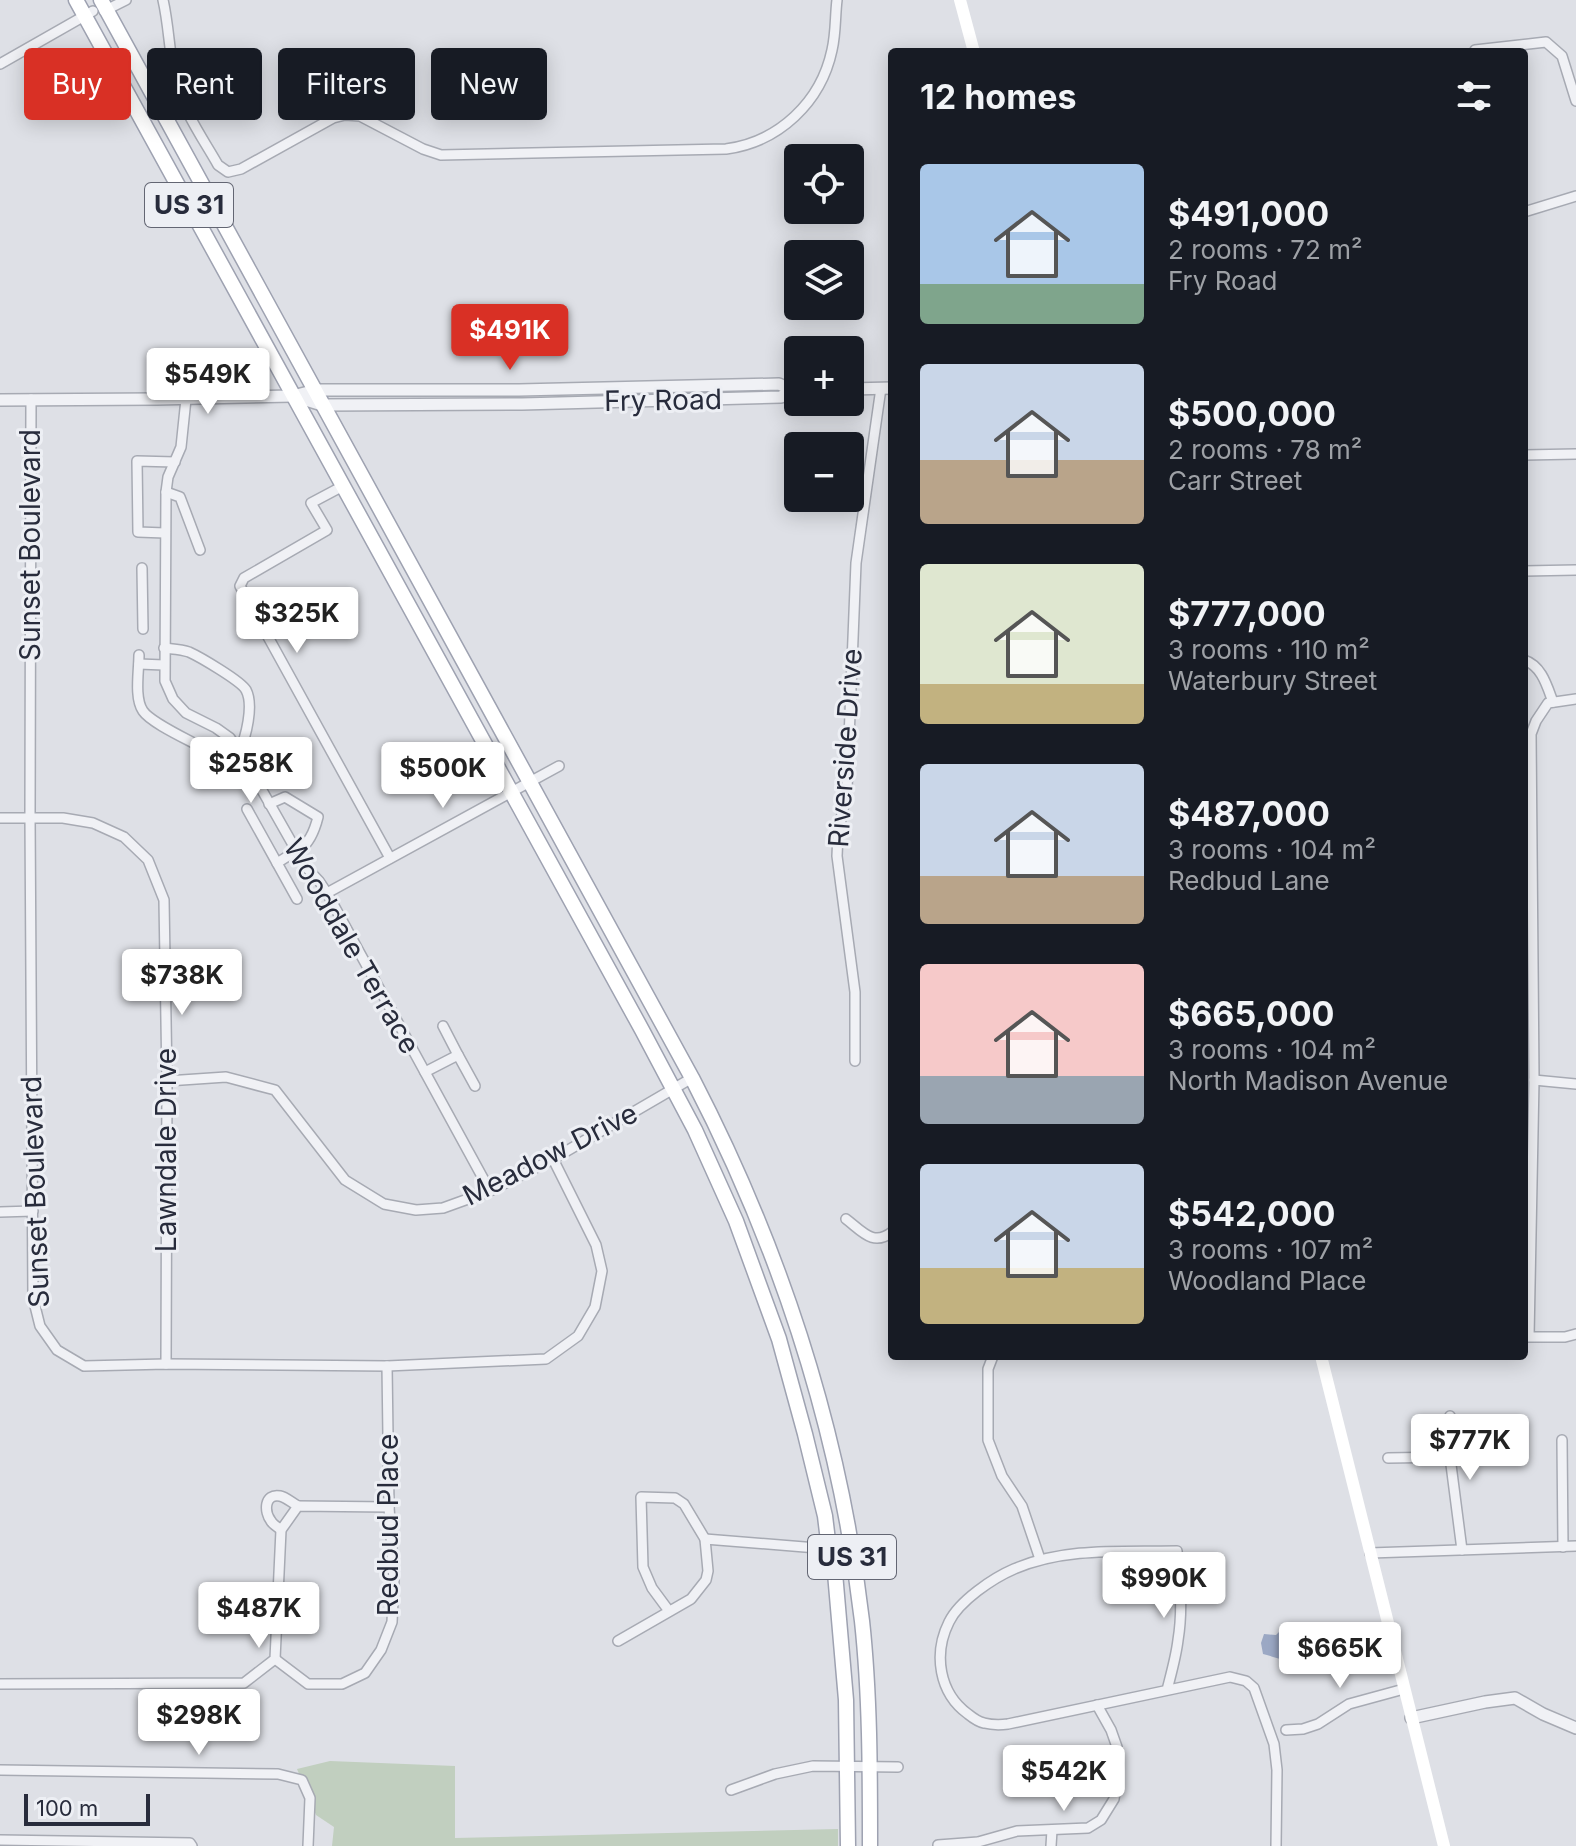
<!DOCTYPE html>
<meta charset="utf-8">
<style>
body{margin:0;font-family:Inter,sans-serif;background:#242831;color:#f1f3f6;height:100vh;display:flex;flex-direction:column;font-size:30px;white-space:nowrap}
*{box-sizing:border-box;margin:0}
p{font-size:26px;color:#9ea1a6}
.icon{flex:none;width:44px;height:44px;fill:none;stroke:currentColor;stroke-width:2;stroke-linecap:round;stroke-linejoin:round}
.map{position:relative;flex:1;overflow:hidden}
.details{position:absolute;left:888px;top:48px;width:640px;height:1312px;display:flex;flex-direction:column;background:#171b24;border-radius:8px;box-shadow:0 4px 20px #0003}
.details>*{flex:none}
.top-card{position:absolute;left:24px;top:48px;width:744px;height:72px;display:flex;gap:16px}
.tools{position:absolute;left:784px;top:144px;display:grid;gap:16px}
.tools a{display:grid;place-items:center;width:80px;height:80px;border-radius:8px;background:#171b24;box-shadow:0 4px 20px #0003;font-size:40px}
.scale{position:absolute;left:24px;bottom:20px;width:126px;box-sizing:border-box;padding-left:8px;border:4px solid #282c3c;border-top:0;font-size:22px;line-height:28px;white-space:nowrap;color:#282c3c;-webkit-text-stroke:6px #edeff4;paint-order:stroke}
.price{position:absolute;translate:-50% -68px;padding:0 18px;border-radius:8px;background:#fff;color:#222;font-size:26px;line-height:52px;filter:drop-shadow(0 2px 4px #0008)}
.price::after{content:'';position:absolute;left:50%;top:48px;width:24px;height:18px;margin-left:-12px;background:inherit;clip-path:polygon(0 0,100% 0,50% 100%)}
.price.on{background:#d93025;color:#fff}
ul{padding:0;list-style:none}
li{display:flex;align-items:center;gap:24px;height:200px;padding:0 32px}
li span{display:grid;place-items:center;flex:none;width:224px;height:160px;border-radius:8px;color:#555}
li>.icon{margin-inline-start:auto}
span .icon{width:96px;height:96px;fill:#fffc;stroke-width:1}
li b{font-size:34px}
h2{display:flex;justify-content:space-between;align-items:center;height:96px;padding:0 32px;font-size:34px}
.tag{padding:0 28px;border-radius:8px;background:#171b24;box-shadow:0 4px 20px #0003;font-size:28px;line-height:72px}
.tag.on{background:#d93025;color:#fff}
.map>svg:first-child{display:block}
.green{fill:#c1cfbf}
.water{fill:#9ba8c4}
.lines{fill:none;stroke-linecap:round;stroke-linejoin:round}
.minor-casing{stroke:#a7aab3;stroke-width:12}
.tertiary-casing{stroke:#a7aab3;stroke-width:14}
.primary-casing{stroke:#9ea2b1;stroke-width:17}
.minor{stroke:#f0f1f5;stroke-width:9}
.tertiary{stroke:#f0f1f5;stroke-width:11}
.secondary{stroke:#fff;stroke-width:12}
.primary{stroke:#fff;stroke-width:14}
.labels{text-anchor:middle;stroke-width:6;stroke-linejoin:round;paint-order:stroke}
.shield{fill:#edeff4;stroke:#636673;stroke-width:2}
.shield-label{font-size:26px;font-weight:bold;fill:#282c3c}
.street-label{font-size:28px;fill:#282c3c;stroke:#edeff4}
</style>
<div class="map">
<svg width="1576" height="1846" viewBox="0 0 1576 1846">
<rect width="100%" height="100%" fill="#dee0e6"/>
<polygon class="green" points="330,1761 455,1766 455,1838 838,1829 838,1846 332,1846 334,1827 316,1815 297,1769"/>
<path class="water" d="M1302,1624L1304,1627H1312L1313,1629L1318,1628L1319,1625C1338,1630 1348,1638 1351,1658L1339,1660L1333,1651V1643L1329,1639H1324L1323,1642L1337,1661L1328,1671L1323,1668L1317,1652L1312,1650C1291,1666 1287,1660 1263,1654L1261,1643L1264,1634L1276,1635L1281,1630L1289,1635L1294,1628Z"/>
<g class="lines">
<defs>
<g id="minor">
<path d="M163,0C170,30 169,63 179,93C188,118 205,142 218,165L228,172L241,169L333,118L345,115L360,116L423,149L441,155L726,149C779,142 821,102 832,50C836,33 835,16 837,0"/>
<polyline points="104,11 126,0"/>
<polyline points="1475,50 1546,42 1562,56 1576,101"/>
<polyline points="0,64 93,11"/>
<polyline points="1524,212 1576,196"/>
<polyline points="31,399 30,817 33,1298 40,1326 57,1350 84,1366 166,1364 387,1366 546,1359 578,1336 595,1307 602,1271 596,1245 553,1159"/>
<polyline points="186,399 181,447 168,477 166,492 165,681 173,699 186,713 216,728 230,738 242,755 305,866 319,881 327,893 490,1191"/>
<polyline points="1524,455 1576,454"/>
<polyline points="343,486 311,503 327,530 244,578 240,586 390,858"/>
<polyline points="166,492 180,497 200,550"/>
<polyline points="165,533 138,532 137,461 175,462"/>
<polyline points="142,568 143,629"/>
<polyline points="1524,571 1576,570"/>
<path d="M164,648C172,649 181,649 189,652C200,657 241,681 246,690C254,705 246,738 239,751"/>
<path d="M139,655C139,671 134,698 143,711C151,723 189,740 203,748"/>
<path d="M1524,660C1542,666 1547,686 1553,702"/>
<polyline points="139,664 164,665"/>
<path d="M269,804L285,797L318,817C314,833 309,842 297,854"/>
<polyline points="247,809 297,899"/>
<polyline points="0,818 63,818 93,823 124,837 148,860 164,900 167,1081 166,1364"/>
<polyline points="277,863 296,851"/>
<polyline points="327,893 559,766"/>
<polyline points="443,1026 458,1055"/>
<polyline points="855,1061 855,992 837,856 838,834 847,789 856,563 881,388"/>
<polyline points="425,1072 458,1055 475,1086"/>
<polyline points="1534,1080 1576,1084"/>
<polyline points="167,1081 226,1077 275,1090 345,1180 384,1204 416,1210 443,1208 490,1191 553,1159 692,1078"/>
<polyline points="0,1212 33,1211"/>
<path d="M846,1219C862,1231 873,1247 892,1232"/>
<polyline points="1529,1336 1534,1080 1531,734 1536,721 1548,703 1576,699"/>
<polyline points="1524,1337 1565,1337 1576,1334"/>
<polyline points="993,1356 988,1369 988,1440 1002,1476 1022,1506 1040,1559"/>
<polyline points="1450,1416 1450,1457 1462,1550"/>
<polyline points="1562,1440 1563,1547"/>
<polyline points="1388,1458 1450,1457"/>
<path d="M281,1530C278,1527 273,1525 271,1521C264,1512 264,1493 280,1496C286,1497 292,1503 298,1506"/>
<polyline points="705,1539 829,1549 850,1548"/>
<polyline points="1370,1553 1576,1546"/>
<polyline points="618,1641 691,1599 706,1580 708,1571 705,1539 684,1504 675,1498 641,1497 643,1567 652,1588 669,1611"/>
<polyline points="275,1659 308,1684 342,1684 365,1673 381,1650 392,1622 394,1580 389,1507 387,1366"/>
<polyline points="0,1684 244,1683 275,1659 281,1530 298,1506 389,1507"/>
<path d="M1167,1690C1171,1674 1176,1657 1178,1640C1183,1610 1180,1581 1177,1551C1123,1552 1065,1547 1014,1569C993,1578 959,1601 949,1622C933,1654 939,1693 968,1714C973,1718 978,1722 984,1723C992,1725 1000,1725 1008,1724L1230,1677L1246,1681L1254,1688L1274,1744L1277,1770L1276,1846"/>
<polyline points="1286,1730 1303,1729 1318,1724 1349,1704 1404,1689"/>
<polyline points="0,1770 278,1774 302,1780 310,1798 308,1846"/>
<polyline points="731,1790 775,1774 813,1766 898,1767"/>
<polyline points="0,1840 190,1843 192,1846"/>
<polyline points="938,1845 978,1842 1017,1831 1088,1828 1101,1820 1114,1799 1119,1764 1117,1747 1111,1730 1097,1705"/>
<polyline points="1051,1846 1052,1830"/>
</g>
<g id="tertiary">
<polyline points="850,389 892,388"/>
<polyline points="296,397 322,405 522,404 781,397 792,390"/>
<polyline points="0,400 157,399 293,396 316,390 519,390 779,384 792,390 798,390"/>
<polyline points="1411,1718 1485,1702 1515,1698 1543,1714 1576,1728"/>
</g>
<g id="primary">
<polyline points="76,0 642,1030 695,1130 736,1221 779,1339 805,1434 825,1516 829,1549 835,1573 846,1700 848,1846"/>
<path d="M101,0L692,1078C780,1248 840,1431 862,1621C870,1695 870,1772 870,1846"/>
</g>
</defs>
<use href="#minor" class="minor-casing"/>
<use href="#tertiary" class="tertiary-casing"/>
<use href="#primary" class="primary-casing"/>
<use href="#minor" class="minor"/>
<use href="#tertiary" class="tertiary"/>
<g class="secondary">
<polyline points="960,0 974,52"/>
<polyline points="1321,1356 1444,1846"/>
</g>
<use href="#primary" class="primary"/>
</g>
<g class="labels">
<g class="shield">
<rect x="145" y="183" width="88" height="44" rx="6"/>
<rect x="808" y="1535" width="88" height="44" rx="6"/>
</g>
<g class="shield-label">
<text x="189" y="214">US 31</text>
<text x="852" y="1566">US 31</text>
</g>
<g class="street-label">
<text transform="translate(663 400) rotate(-1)" y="10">Fry Road</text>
<text transform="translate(30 545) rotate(-90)" y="10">Sunset Boulevard</text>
<text transform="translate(845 748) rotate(-86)" y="10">Riverside Drive</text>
<text transform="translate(352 946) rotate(60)" y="10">Wooddale Terrace</text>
<text transform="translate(166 1150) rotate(-90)" y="10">Lawndale Drive</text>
<text transform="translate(550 1154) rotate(-27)" y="10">Meadow Drive</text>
<text transform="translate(35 1192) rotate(-92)" y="10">Sunset Boulevard</text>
<text transform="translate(388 1525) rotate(-90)" y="10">Redbud Place</text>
</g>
</g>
</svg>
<div class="tools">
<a><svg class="icon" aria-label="locate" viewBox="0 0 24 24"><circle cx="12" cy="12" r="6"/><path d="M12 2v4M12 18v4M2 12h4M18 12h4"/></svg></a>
<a><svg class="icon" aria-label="layers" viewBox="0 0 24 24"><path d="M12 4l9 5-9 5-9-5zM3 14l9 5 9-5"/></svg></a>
<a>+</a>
<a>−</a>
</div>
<div class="scale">100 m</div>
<b class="price on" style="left:510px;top:372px">$491K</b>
<b class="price" style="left:208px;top:416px">$549K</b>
<b class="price" style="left:297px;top:655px">$325K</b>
<b class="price" style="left:251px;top:805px">$258K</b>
<b class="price" style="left:443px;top:810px">$500K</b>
<b class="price" style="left:182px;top:1017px">$738K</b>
<b class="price" style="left:1470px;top:1482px">$777K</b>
<b class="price" style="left:1164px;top:1620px">$990K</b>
<b class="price" style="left:259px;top:1650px">$487K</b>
<b class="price" style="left:1340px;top:1690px">$665K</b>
<b class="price" style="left:199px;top:1757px">$298K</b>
<b class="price" style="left:1064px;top:1813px">$542K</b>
<div class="top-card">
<a class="tag on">Buy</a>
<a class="tag">Rent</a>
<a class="tag">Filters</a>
<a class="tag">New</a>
</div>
<section class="details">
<h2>12 homes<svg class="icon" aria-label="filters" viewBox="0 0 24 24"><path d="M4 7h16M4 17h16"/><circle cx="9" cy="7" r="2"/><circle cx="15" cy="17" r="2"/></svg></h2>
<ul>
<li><span style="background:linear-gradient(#a9c7e8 75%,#7fa58c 0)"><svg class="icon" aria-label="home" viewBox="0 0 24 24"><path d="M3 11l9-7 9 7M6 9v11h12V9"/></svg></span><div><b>$491,000</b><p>2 rooms · 72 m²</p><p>Fry Road</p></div></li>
<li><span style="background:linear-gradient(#c9d6e8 60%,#b9a48a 0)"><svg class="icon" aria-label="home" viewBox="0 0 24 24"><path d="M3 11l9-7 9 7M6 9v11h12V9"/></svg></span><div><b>$500,000</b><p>2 rooms · 78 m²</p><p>Carr Street</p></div></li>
<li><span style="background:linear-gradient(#dfe7d0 75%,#c2b280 0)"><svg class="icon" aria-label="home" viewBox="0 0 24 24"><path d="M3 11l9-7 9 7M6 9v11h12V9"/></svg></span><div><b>$777,000</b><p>3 rooms · 110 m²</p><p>Waterbury Street</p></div></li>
<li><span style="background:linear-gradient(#c9d6e8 70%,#b9a48a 0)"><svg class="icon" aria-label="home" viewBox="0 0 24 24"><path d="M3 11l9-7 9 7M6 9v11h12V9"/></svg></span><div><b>$487,000</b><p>3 rooms · 104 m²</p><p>Redbud Lane</p></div></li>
<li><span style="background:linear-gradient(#f6c9c9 70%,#9aa5b1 0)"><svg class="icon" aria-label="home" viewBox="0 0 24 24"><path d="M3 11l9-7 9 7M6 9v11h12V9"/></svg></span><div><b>$665,000</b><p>3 rooms · 104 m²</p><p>North Madison Avenue</p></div></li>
<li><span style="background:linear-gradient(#c9d6e8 65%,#c2b280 0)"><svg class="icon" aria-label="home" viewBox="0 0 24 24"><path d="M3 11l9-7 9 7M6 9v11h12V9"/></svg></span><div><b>$542,000</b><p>3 rooms · 107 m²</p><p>Woodland Place</p></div></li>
</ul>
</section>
</div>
